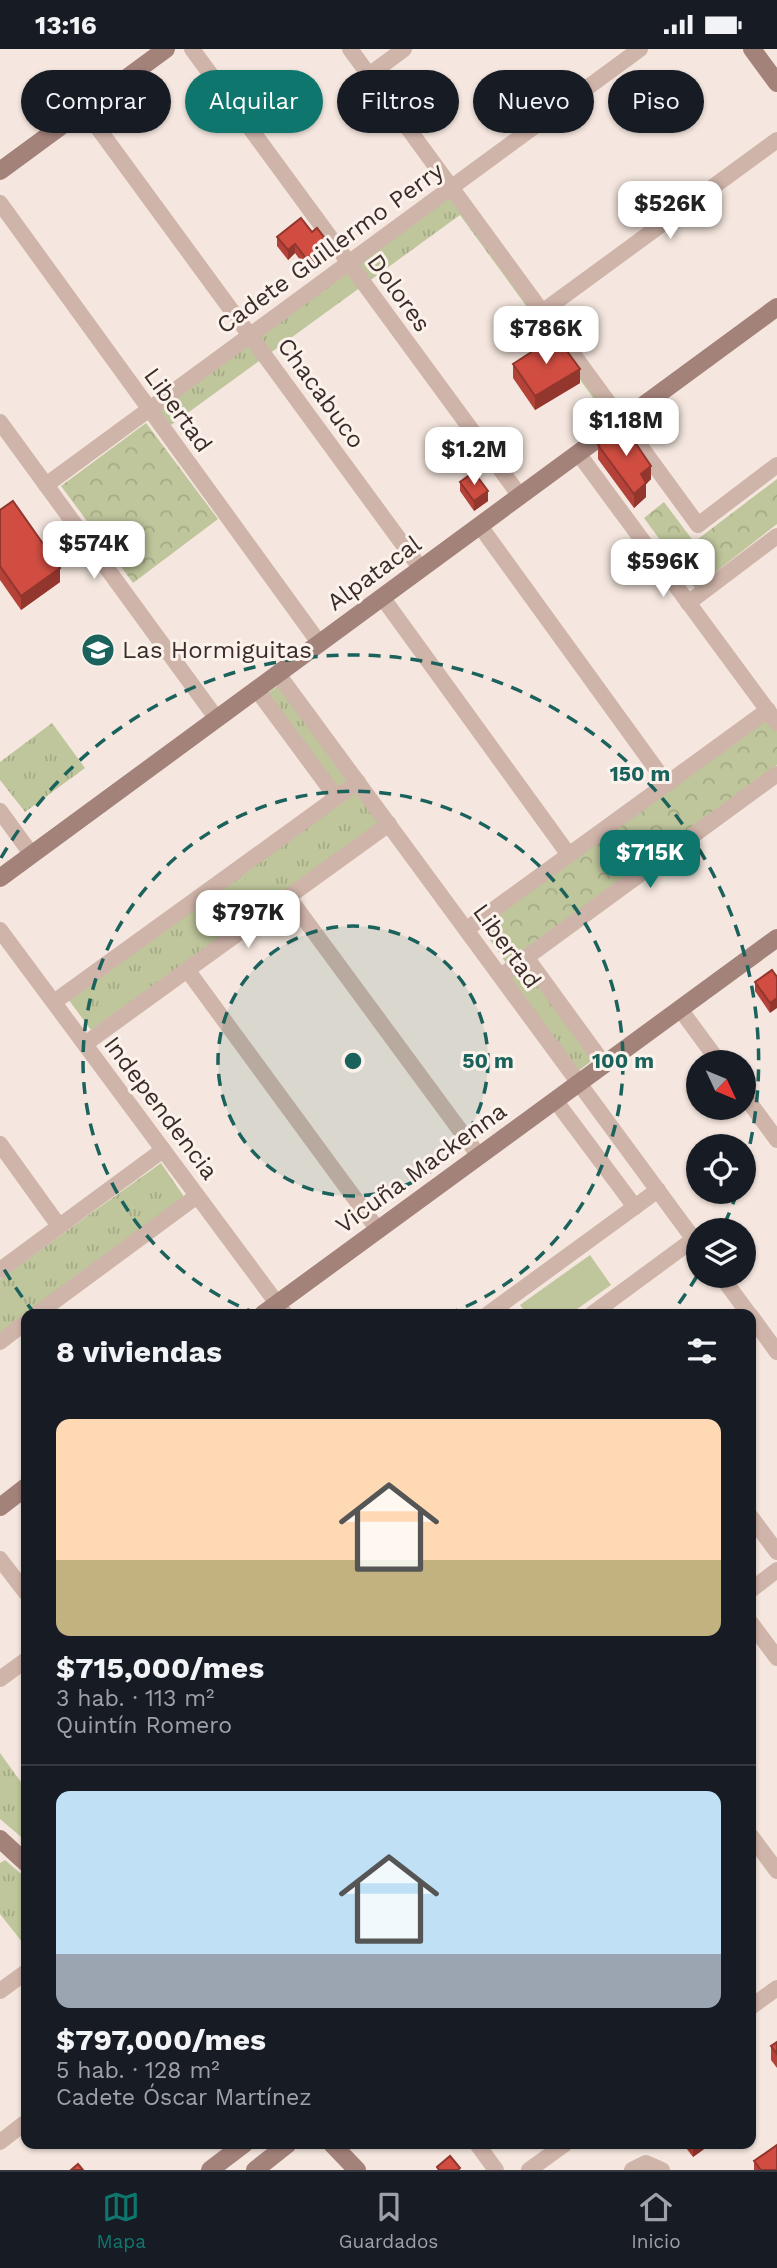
<!DOCTYPE html>
<html lang="es">
<meta charset="utf-8">
<style>
body{margin:0;font-family:"Work Sans",sans-serif;background:#242831;color:#f1f3f6;height:100vh;display:flex;flex-direction:column;font-size:26px;white-space:nowrap}
*{box-sizing:border-box;margin:0}
p{font-size:23px;color:#9ea1a6}
.icon{flex:none;width:38px;height:38px;fill:none;stroke:currentColor;stroke-width:2;stroke-linecap:round;stroke-linejoin:round}
.map{position:relative;flex:1;overflow:hidden}
.sheet{position:absolute;left:21px;top:1260px;width:735px;height:840px;display:flex;flex-direction:column;background:#171b24;border-radius:14px;box-shadow:0 2px 5px #0004}
.sheet>*{flex:none}
.top-card{position:absolute;left:21px;top:21px;width:735px;height:63px;display:flex;gap:14px}
.needle{width:46px;rotate:134deg}
.fabs{position:absolute;left:686px;top:1001px;display:grid;gap:14px}
.fabs a{display:grid;place-items:center;width:70px;height:70px;border-radius:50%;background:#171b24;box-shadow:0 2px 5px #0004;font-size:35px}
.price{position:absolute;translate:-50% -60px;padding:0 16px;border-radius:14px;background:#fff;color:#222;font-size:23px;line-height:46px;filter:drop-shadow(0 2px 4px #0008)}
.price::after{content:'';position:absolute;left:50%;top:42px;width:21px;height:16px;margin-left:-10px;background:inherit;clip-path:polygon(0 0,100% 0,50% 100%)}
.price.on{background:#0f766e;color:#fff}
ul{padding:0;list-style:none}
li{display:grid;align-content:center;gap:14px;height:371px;padding:0 35px}
li+li{border-top:2px solid #363941}
li span{display:grid;place-items:center;height:217px;border-radius:14px;color:#555}
li>.icon{margin-inline-start:auto}
span .icon{width:126px;height:126px;fill:#fffc;stroke-width:1}
li b{font-size:30px}
h2{display:flex;justify-content:space-between;align-items:center;height:84px;padding:0 35px;font-size:30px}
.chip{padding:0 24px;border-radius:32px;background:#171b24;box-shadow:0 2px 5px #0004;font-size:24px;line-height:63px}
.chip.on{background:#0f766e;color:#fff}
.status{display:flex;justify-content:space-between;align-items:center;height:49px;padding:0 35px;background:#171b24;direction:ltr}
.status svg{height:19px;fill:currentColor}
.dock{display:flex;justify-content:space-around;align-items:center;height:98px;border-top:2px solid #363941;background:#171b24;font-size:19px;color:#9ea1a6}
.dock a{display:grid;justify-items:center;gap:4px}
.dock .on{color:#0f766e}
.map>svg:first-child{display:block}
.grass{fill:url(#grass-tufts)}
.park{fill:url(#park-crowns)}
.pitch{fill:#bfc69c}
.lines{fill:none;stroke-linecap:round;stroke-linejoin:round}
.street{stroke:#cfb4a9;stroke-width:16}
.secondary{stroke:#a3827a;stroke-width:18}
.wall{fill:#b44238}
.shaded-wall{fill:#92362e}
.building{fill:#d14d41;stroke:#92362e;stroke-width:2}
.ring{fill:none;stroke:#1a625b;stroke-width:3.5;stroke-dasharray:12 9}
.labels{text-anchor:middle;stroke-width:6;stroke-linejoin:round;paint-order:stroke}
.street-label{font-size:24px;fill:#3b2c29;stroke:#fcf2ec}
.poi-label{font-size:24px;fill:#3b2c29;stroke:#fcf2ec;text-anchor:start}
.centre{fill:#1a625b;stroke:#fcf2ec;stroke-width:3.5}
.ring-label{font-size:21px;text-anchor:middle;font-weight:bold;fill:#1a625b;stroke:#fcf2ec;stroke-width:6;stroke-linejoin:round;paint-order:stroke}
</style>
<div class="status"><b>13:16</b><svg viewBox="0 0 49 12"><path d="M0 12V9h3v3zM5 12V6h3v6zM10 12V3h3v9zM15 12V0h3v12zM26 1h20v11H26zM47 4h2v5h-2z"/></svg></div>
<div class="map">
<svg width="777" height="2121" viewBox="0 0 777 2121">
<defs>
<pattern id="grass-tufts" width="24" height="20" patternUnits="userSpaceOnUse" patternTransform="scale(1.75)"><rect width="24" height="20" fill="#bfc69c"/><path d="M3 7l-1-3M5 7V3M7 7l1-3M15 17l-1-3M17 17v-4M19 17l1-3" fill="none" stroke="#a5aa86"/></pattern>
<pattern id="park-crowns" width="20" height="18" patternUnits="userSpaceOnUse" patternTransform="scale(1.75)"><rect width="20" height="18" fill="#bfc69c"/><path d="M2 6a3 3 0 1 1 6 0M12 15a3 3 0 1 1 6 0" fill="none" stroke="#a5aa86"/></pattern>
</defs>
<rect width="100%" height="100%" fill="#f5e7df"/>
<g class="grass">
<polygon points="452,146 610,363 605,365 460,166 171,376 155,361"/>
<polygon points="280,635 350,730 337,740 265,646"/>
<polygon points="52,674 85,719 25,763 0,731 0,713"/>
<polygon points="356,742 379,774 91,981 68,950"/>
<polygon points="524,916 594,1010 577,1023 509,929"/>
<polygon points="161,1114 185,1149 0,1284 0,1230"/>
<polygon points="0,1704 26,1740 26,1792 0,1770"/>
<polygon points="5,1811 26,1829 26,1898 0,1865 0,1814"/>
</g>
<g class="park">
<polygon points="146,374 218,470 133,534 61,437"/>
<polygon points="777,430 777,475 695,539 644,469 664,453 694,493"/>
<polygon points="769,669 777,680 777,716 506,914 481,878"/>
</g>
<g class="pitch">
<polygon points="243,827 264,856 206,898 186,869"/>
<polygon points="590,1206 611,1236 570,1265 527,1265 520,1256"/>
</g>
<g class="lines">
<g class="street">
<polyline points="192,0 520,447"/>
<polyline points="350,0 698,476 777,416"/>
<polyline points="369,26 404,0"/>
<polyline points="84,60 421,520"/>
<polyline points="0,154 320,595"/>
<polyline points="542,263 777,91"/>
<polyline points="0,373 217,670"/>
<polyline points="578,404 777,674"/>
<polyline points="46,436 640,0"/>
<polyline points="480,477 667,735"/>
<polyline points="382,548 569,806"/>
<polyline points="688,554 777,487"/>
<polyline points="278,625 698,1196"/>
<polyline points="257,641 336,748"/>
<polyline points="0,762 32,806"/>
<polyline points="289,849 479,1107"/>
<polyline points="467,880 768,661"/>
<polyline points="0,881 285,1265"/>
<polyline points="526,908 604,1015"/>
<polyline points="188,922 378,1181"/>
<polyline points="501,927 777,725"/>
<polyline points="54,953 358,733"/>
<polyline points="680,960 719,1013"/>
<polyline points="85,995 389,775"/>
<polyline points="744,1046 777,1091"/>
<polyline points="555,1051 635,1158"/>
<polyline points="0,1095 59,1177"/>
<polyline points="0,1221 163,1101"/>
<polyline points="721,1227 749,1265"/>
<polyline points="37,1265 197,1147"/>
<polyline points="488,1265 658,1141"/>
<polyline points="592,1265 694,1190"/>
<polyline points="751,1267 777,1303"/>
<polyline points="0,1293 26,1273"/>
<polyline points="751,1468 777,1503"/>
<polyline points="0,1510 26,1544"/>
<polyline points="751,1541 777,1521"/>
<polyline points="751,1574 777,1609"/>
<polyline points="0,1630 26,1611"/>
<polyline points="751,1787 777,1822"/>
<polyline points="0,1942 26,1923"/>
<polyline points="751,1958 777,1939"/>
<polyline points="0,2093 26,2073"/>
<polyline points="477,2095 496,2121"/>
<polyline points="529,2121 565,2095"/>
<polyline points="632,2121 646,2114 662,2121"/>
</g>
<g class="secondary">
<polyline points="752,0 777,34"/>
<polyline points="0,122 166,0"/>
<polyline points="0,829 777,258"/>
<polyline points="263,1265 777,889"/>
<polyline points="0,1458 26,1438"/>
<polyline points="0,1790 26,1814"/>
<polyline points="332,2095 357,2121"/>
<polyline points="210,2121 244,2095"/>
<polyline points="255,2121 288,2095"/>
</g>
</g>
<g class="wall">
<polygon points="277,188 330,206 308,222 295,204 288,211 277,197"/>
<polygon points="513,315 580,334 535,361 513,329"/>
<polygon points="598,396 651,430 646,435 646,448 634,459 598,410"/>
<polygon points="460,433 488,452 474,462 460,442"/>
<polygon points="0,461 60,533 21,561 0,531"/>
<polygon points="772,921 770,964 755,942 755,933"/>
<polygon points="777,1993 777,2019 771,2011 771,1997"/>
<polygon points="683,2095 711,2095 693,2108"/>
<polygon points="754,2112 777,2121 754,2121"/>
</g>
<g class="shaded-wall">
<polygon points="295,195 295,204 288,211 288,201"/>
<polygon points="330,196 330,206 308,222 308,212"/>
<polygon points="580,320 580,334 535,361 535,347"/>
<polygon points="651,417 651,430 646,435 646,448 634,459 634,445 641,425"/>
<polygon points="488,442 488,452 474,462 474,452"/>
<polygon points="60,519 60,533 21,561 21,547"/>
<polygon points="777,949 777,959 770,964 770,954"/>
<polygon points="754,2033 754,2047 751,2049 751,2035"/>
<polygon points="693,2095 711,2095 693,2108"/>
</g>
<g class="building">
<polygon points="301,169 312,183 317,179 330,196 308,212 295,195 288,201 277,188"/>
<polygon points="556,287 580,320 535,347 513,315"/>
<polygon points="624,377 651,417 641,425 646,434 634,445 598,396"/>
<polygon points="474,423 488,442 474,452 460,433"/>
<polygon points="13,452 60,519 21,547 0,517 0,461"/>
<polygon points="772,921 777,928 777,949 770,954 755,933"/>
<polygon points="777,1993 777,2005 771,1997"/>
<polygon points="777,2096 777,2121 761,2121 754,2112"/>
<polygon points="450,2107 460,2119 458,2121 439,2121 437,2118"/>
<polygon points="78,2115 83,2121 71,2121"/>
</g>
<circle cx="353" cy="1012" r="135" fill="#1a625b" fill-opacity=".12"/>
<g class="ring">
<circle cx="353" cy="1012" r="135"/>
<path d="M258 1265A270 270 0 1 1 448 1265"/>
<path d="M737 1144A406 406 0 0 1 722 1180M697 1227A406 406 0 0 1 671 1265M35 1265A406 406 0 0 1 1 1215M1 809A406 406 0 0 1 744 1120"/>
</g>
<defs>
<symbol id="school-disc" viewBox="-11 -11 22 22"><circle r="9.5" fill="#1a625b" stroke="#fcf2ec"/><path d="M0-5L7-2L0 1L-7-2ZM-4 1L0 2.5L4 1V4Q0 6-4 4Z" fill="#fff"/></symbol>
</defs>
<g fill-rule="evenodd">
<use href="#school-disc" x="79" y="582" width="38" height="38"/>
</g>
<g class="labels">
<g class="street-label">
<text transform="translate(330 199) rotate(-36)" y="8">Cadete Guillermo Perry</text>
<text transform="translate(399 244) rotate(54)" y="8">Dolores</text>
<text transform="translate(321 344) rotate(54)" y="8">Chacabuco</text>
<text transform="translate(178 361) rotate(54)" y="8">Libertad</text>
<text transform="translate(374 524) rotate(-36)" y="8">Alpatacal</text>
<text transform="translate(507 897) rotate(54)" y="8">Libertad</text>
<text transform="translate(161 1059) rotate(53)" y="8">Independencia</text>
<text transform="translate(421 1119) rotate(-36)" y="8">Vicuña Mackenna</text>
</g>
<g class="poi-label">
<text x="122" y="609">Las Hormiguitas</text>
</g>
</g>
<circle cx="353" cy="1012" r="10" class="centre"/>
<g class="ring-label">
<text x="640" y="732">150 m</text>
<text x="488" y="1019">50 m</text>
<text x="623" y="1019">100 m</text>
</g>
</svg>
<div class="fabs">
<a><svg class="needle" viewBox="-14 -14 28 28"><path d="M0-13l5 13h-10z" fill="#e53935"/><path d="M0 13l5-13h-10z" fill="#9ea1a6"/></svg></a>
<a><svg class="icon" aria-label="locate" viewBox="0 0 24 24"><circle cx="12" cy="12" r="6"/><path d="M12 2v4M12 18v4M2 12h4M18 12h4"/></svg></a>
<a><svg class="icon" aria-label="layers" viewBox="0 0 24 24"><path d="M12 4l9 5-9 5-9-5zM3 14l9 5 9-5"/></svg></a>
</div>
<b class="price" style="left:670px;top:192px">$526K</b>
<b class="price" style="left:546px;top:317px">$786K</b>
<b class="price" style="left:626px;top:409px">$1.18M</b>
<b class="price" style="left:474px;top:438px">$1.2M</b>
<b class="price" style="left:94px;top:532px">$574K</b>
<b class="price" style="left:663px;top:550px">$596K</b>
<b class="price on" style="left:650px;top:841px">$715K</b>
<b class="price" style="left:248px;top:901px">$797K</b>
<div class="top-card">
<a class="chip">Comprar</a>
<a class="chip on">Alquilar</a>
<a class="chip">Filtros</a>
<a class="chip">Nuevo</a>
<a class="chip">Piso</a>
</div>
<section class="sheet">
<h2>8 viviendas<svg class="icon" aria-label="filters" viewBox="0 0 24 24"><path d="M4 7h16M4 17h16"/><circle cx="9" cy="7" r="2"/><circle cx="15" cy="17" r="2"/></svg></h2>
<ul>
<li><span style="background:linear-gradient(#ffd9b3 65%,#c2b280 0)"><svg class="icon" aria-label="home" viewBox="0 0 24 24"><path d="M3 11l9-7 9 7M6 9v11h12V9"/></svg></span><div><b>$715,000/mes</b><p>3 hab. · 113 m²</p><p>Quintín Romero</p></div></li>
<li><span style="background:linear-gradient(#bfe0f5 75%,#9aa5b1 0)"><svg class="icon" aria-label="home" viewBox="0 0 24 24"><path d="M3 11l9-7 9 7M6 9v11h12V9"/></svg></span><div><b>$797,000/mes</b><p>5 hab. · 128 m²</p><p>Cadete Óscar Martínez</p></div></li>
</ul>
</section>
</div>
<nav class="dock">
<a class="on"><svg class="icon" aria-label="map" viewBox="0 0 24 24"><path d="M3 6l6-2 6 2 6-2v14l-6 2-6-2-6 2zM9 4v14M15 6v14"/></svg>Mapa</a>
<a><svg class="icon" aria-label="saved" viewBox="0 0 24 24"><path d="M7 4h10v16l-5-4-5 4z"/></svg>Guardados</a>
<a><svg class="icon" aria-label="home" viewBox="0 0 24 24"><path d="M3 11l9-7 9 7M6 9v11h12V9"/></svg>Inicio</a>
</nav>
